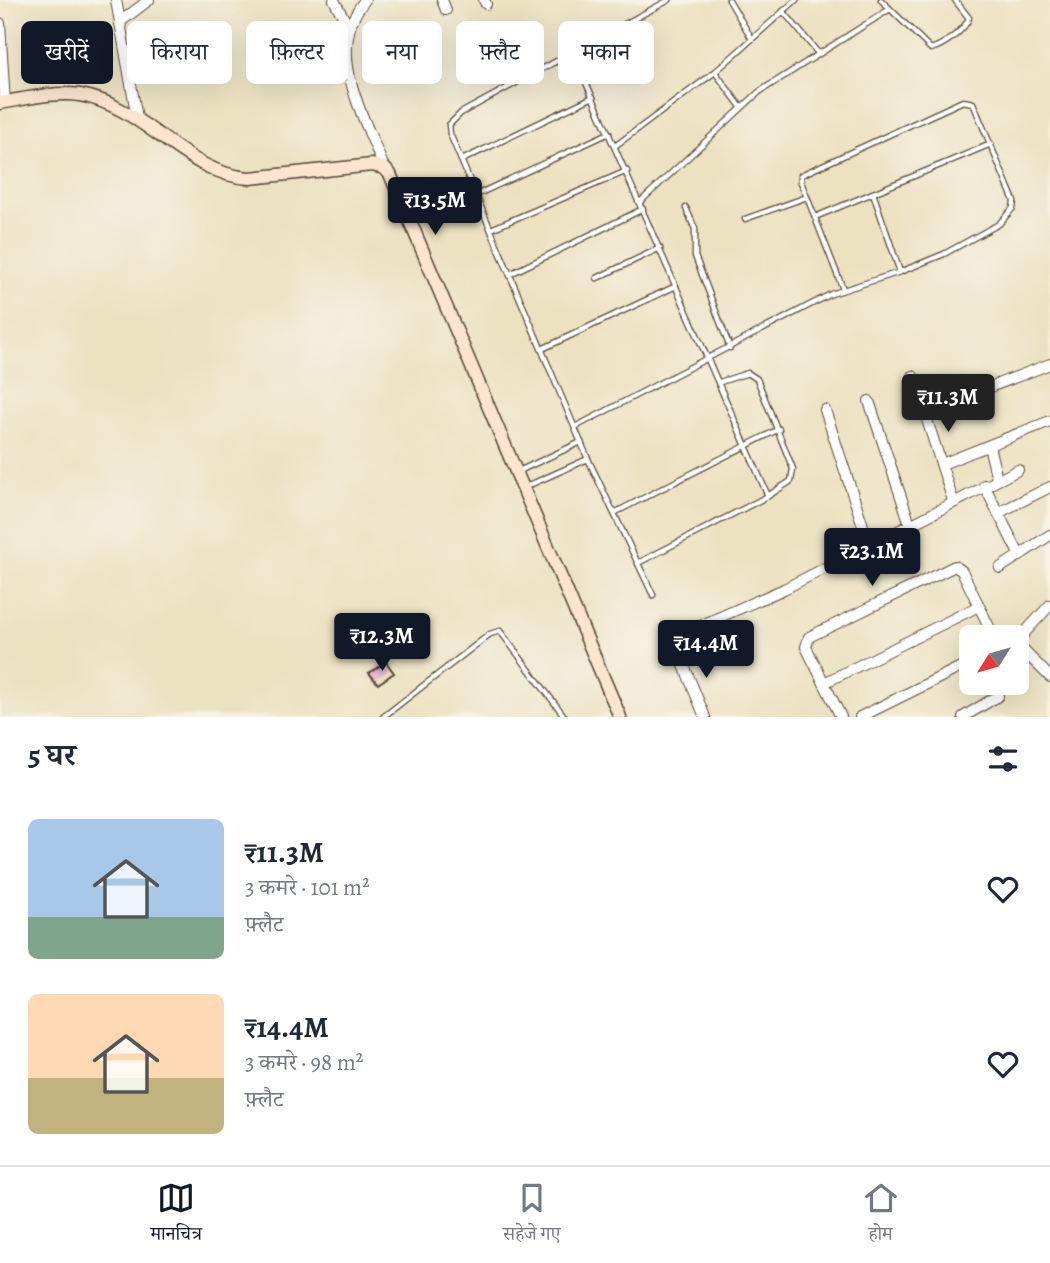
<!DOCTYPE html>
<html lang="hi">
<meta charset="utf-8">
<style>
body{margin:0;font-family:Alegreya,"Noto Serif Devanagari",serif;background:#f6f6f7;color:#1f2937;height:100vh;display:flex;flex-direction:column;font-size:26px;white-space:nowrap}
*{box-sizing:border-box;margin:0}
p{font-size:23px;color:#747a83}
.icon{flex:none;width:38px;height:38px;fill:none;stroke:currentColor;stroke-width:2;stroke-linecap:round;stroke-linejoin:round}
.map{position:relative;height:717px;overflow:hidden}
.drawer{display:flex;flex-direction:column;background:#fff;flex:1}
.drawer>*{flex:none}
.hud{position:absolute;left:21px;top:21px;width:1008px;height:63px;display:flex;gap:14px}
.needle{width:46px;rotate:233deg}
.fabs{position:absolute;left:959px;top:625px;display:grid;gap:14px}
.fabs a{display:grid;place-items:center;width:70px;height:70px;border-radius:10px;background:#fff;box-shadow:0 7px 28px #0002;font-size:35px}
.price{position:absolute;translate:-50% -60px;padding:0 16px;border-radius:7px;background:#111827;color:#fff;font-size:23px;line-height:46px;filter:drop-shadow(0 2px 4px #0008)}
.price::after{content:'';position:absolute;left:50%;top:42px;width:21px;height:16px;margin-left:-10px;background:inherit;clip-path:polygon(0 0,100% 0,50% 100%)}
.price.active{background:#222;color:#fff}
ul{padding:0;list-style:none}
li{display:flex;align-items:center;gap:21px;height:175px;padding:0 28px}
li span{display:grid;place-items:center;flex:none;width:196px;height:140px;border-radius:10px;color:#555}
li>.icon{margin-inline-start:auto}
span .icon{width:84px;height:84px;fill:#fffc;stroke-width:1}
li b{font-size:30px}
h2{display:flex;justify-content:space-between;align-items:center;height:84px;padding:0 28px;font-size:30px}
.chip{padding:0 24px;border-radius:10px;background:#fff;box-shadow:0 7px 28px #0002;font-size:24px;line-height:63px}
.chip.active{background:#111827;color:#fff}
.menu{display:flex;justify-content:space-around;align-items:center;height:98px;border-top:2px solid #e0e1e3;background:#fff;font-size:19px;color:#747a83}
.menu a{display:grid;justify-items:center;gap:4px}
.menu .active{color:#111827}
.map>svg:first-child{display:block}
.building{fill:#e5b2d2}
.lines{fill:none;stroke-linecap:round;stroke-linejoin:round}
.lane-casing{stroke:#564536;stroke-width:7}
.street-casing{stroke:#564536;stroke-width:12}
.secondary-casing{stroke:#564536;stroke-width:15}
.lane{stroke:#fff;stroke-width:4.5}
.street{stroke:#fff;stroke-width:10}
.secondary{stroke:#fbe5cf;stroke-width:12}
</style>
<div class="map">
<svg width="1050" height="717" viewBox="0 0 1050 717">
<rect width="100%" height="100%" fill="#f7f3e8"/>
<filter id="ink" filterUnits="userSpaceOnUse"><feTurbulence type="fractalNoise" baseFrequency=".0143" numOctaves="2"/><feDisplacementMap in="SourceGraphic" scale="14" xChannelSelector="R" yChannelSelector="G"/><feConvolveMatrix kernelMatrix="1 2 1 2 8 2 1 2 1" color-interpolation-filters="sRGB"/></filter>
<filter id="wash" filterUnits="userSpaceOnUse"><feTurbulence type="fractalNoise" baseFrequency=".00686" numOctaves="4" result="noise"/><feDisplacementMap in="SourceGraphic" scale="28" xChannelSelector="R" yChannelSelector="G"/><feGaussianBlur stdDeviation="1.57" result="paint"/><feColorMatrix in="noise" values="0 0 0 0 0 0 0 0 0 0 0 0 0 0 0 0 0 1.4 0 .05"/><feComposite in="paint" operator="in"/></filter>
<g filter="url(#wash)">
<rect width="100%" height="100%" fill="#ece1c1"/>
<g id="blocks">
<polygon class="building" points="386,662 394,673 378,684 369,673"/>
</g>
</g>
<g filter="url(#ink)">
<use href="#blocks" fill-opacity="0" stroke="#564536" stroke-width="2"/>
<g class="lines">
<defs>
<g id="lane">
<polyline points="729,0 752,39"/>
<path d="M881,0L931,49C944,45 964,31 969,18L955,0"/>
<polyline points="783,11 818,53"/>
<polyline points="573,53 768,496"/>
<polyline points="715,72 741,107"/>
<polyline points="615,146 715,72 796,0"/>
<polyline points="462,160 593,97"/>
<polyline points="873,193 900,272"/>
<polyline points="476,195 609,133"/>
<polyline points="640,202 759,92 890,9"/>
<polyline points="686,208 695,229 695,256 730,348"/>
<polyline points="815,217 991,144"/>
<polyline points="745,219 807,197"/>
<polyline points="491,229 627,171"/>
<polyline points="510,274 643,209"/>
<polyline points="597,278 660,248"/>
<polyline points="542,349 676,286"/>
<polyline points="575,427 831,294 900,272 944,254 999,224 1013,208 1014,201 973,103 963,101 801,175 801,182 843,289"/>
<polyline points="519,471 581,442"/>
<polyline points="525,487 588,459"/>
<polyline points="614,513 779,429"/>
<polyline points="638,563 768,496 791,481 793,469 757,379 748,373 720,382"/>
<polyline points="653,595 588,459 450,134 449,125 461,113 669,0"/>
<polyline points="383,717 490,634 500,631 565,717"/>
</g>
<g id="street">
<polyline points="116,0 137,118"/>
<polyline points="334,0 348,26"/>
<path d="M365,0C323,50 364,115 384,168"/>
<polyline points="442,0 446,10"/>
<polyline points="484,0 486,4"/>
<polyline points="120,22 149,0"/>
<polyline points="0,23 5,103"/>
<polyline points="913,376 953,501"/>
<polyline points="869,401 910,524"/>
<polyline points="825,410 869,544"/>
<polyline points="925,412 1050,364"/>
<polyline points="989,446 997,479"/>
<polyline points="942,464 1050,421"/>
<polyline points="984,485 1020,556"/>
<polyline points="998,513 1050,487"/>
<polyline points="1000,568 1050,535"/>
<polyline points="1017,641 1050,605"/>
<polyline points="1017,644 1050,677"/>
<polyline points="824,683 979,606"/>
<polyline points="705,717 674,641 679,635 784,589 1018,470"/>
<polyline points="841,717 806,647 809,637 815,634 955,566 962,571 994,637"/>
<polyline points="860,717 971,662"/>
<polyline points="963,717 998,696 996,682"/>
</g>
<path id="secondary" d="M0,103C25,99 55,91 80,95C146,106 183,174 250,178L372,165L384,168L390,174L620,717"/>
</defs>
<use href="#lane" class="lane-casing"/>
<use href="#street" class="street-casing"/>
<use href="#secondary" class="secondary-casing"/>
<use href="#lane" class="lane"/>
<use href="#street" class="street"/>
<use href="#secondary" class="secondary"/>
</g>
</g>
</svg>
<div class="fabs">
<a><svg class="needle" viewBox="-14 -14 28 28"><path d="M0-13l5 13h-10z" fill="#e53935"/><path d="M0 13l5-13h-10z" fill="#747a83"/></svg></a>
</div>
<b class="price" style="left:435px;top:237px">₹13.5M</b>
<b class="price active" style="left:948px;top:434px">₹11.3M</b>
<b class="price" style="left:872px;top:588px">₹23.1M</b>
<b class="price" style="left:382px;top:673px">₹12.3M</b>
<b class="price" style="left:706px;top:680px">₹14.4M</b>
<div class="hud">
<a class="chip active">खरीदें</a>
<a class="chip">किराया</a>
<a class="chip">फ़िल्टर</a>
<a class="chip">नया</a>
<a class="chip">फ़्लैट</a>
<a class="chip">मकान</a>
</div>
</div>
<section class="drawer">
<h2>5 घर<svg class="icon" aria-label="filters" viewBox="0 0 24 24"><path d="M4 7h16M4 17h16"/><circle cx="9" cy="7" r="2"/><circle cx="15" cy="17" r="2"/></svg></h2>
<ul>
<li><span style="background:linear-gradient(#a9c7e8 70%,#7fa58c 0)"><svg class="icon" aria-label="home" viewBox="0 0 24 24"><path d="M3 11l9-7 9 7M6 9v11h12V9"/></svg></span><div><b>₹11.3M</b><p>3 कमरे · 101 m²</p><p>फ़्लैट</p></div><svg class="icon" aria-label="heart" viewBox="0 0 24 24"><path d="M12 20l-8-8c-3-5 5-10 8-4 3-6 11-1 8 4z"/></svg></li>
<li><span style="background:linear-gradient(#ffd9b3 60%,#c2b280 0)"><svg class="icon" aria-label="home" viewBox="0 0 24 24"><path d="M3 11l9-7 9 7M6 9v11h12V9"/></svg></span><div><b>₹14.4M</b><p>3 कमरे · 98 m²</p><p>फ़्लैट</p></div><svg class="icon" aria-label="heart" viewBox="0 0 24 24"><path d="M12 20l-8-8c-3-5 5-10 8-4 3-6 11-1 8 4z"/></svg></li>
</ul>
</section>
<nav class="menu">
<a class="active"><svg class="icon" aria-label="map" viewBox="0 0 24 24"><path d="M3 6l6-2 6 2 6-2v14l-6 2-6-2-6 2zM9 4v14M15 6v14"/></svg>मानचित्र</a>
<a><svg class="icon" aria-label="saved" viewBox="0 0 24 24"><path d="M7 4h10v16l-5-4-5 4z"/></svg>सहेजे गए</a>
<a><svg class="icon" aria-label="home" viewBox="0 0 24 24"><path d="M3 11l9-7 9 7M6 9v11h12V9"/></svg>होम</a>
</nav>
